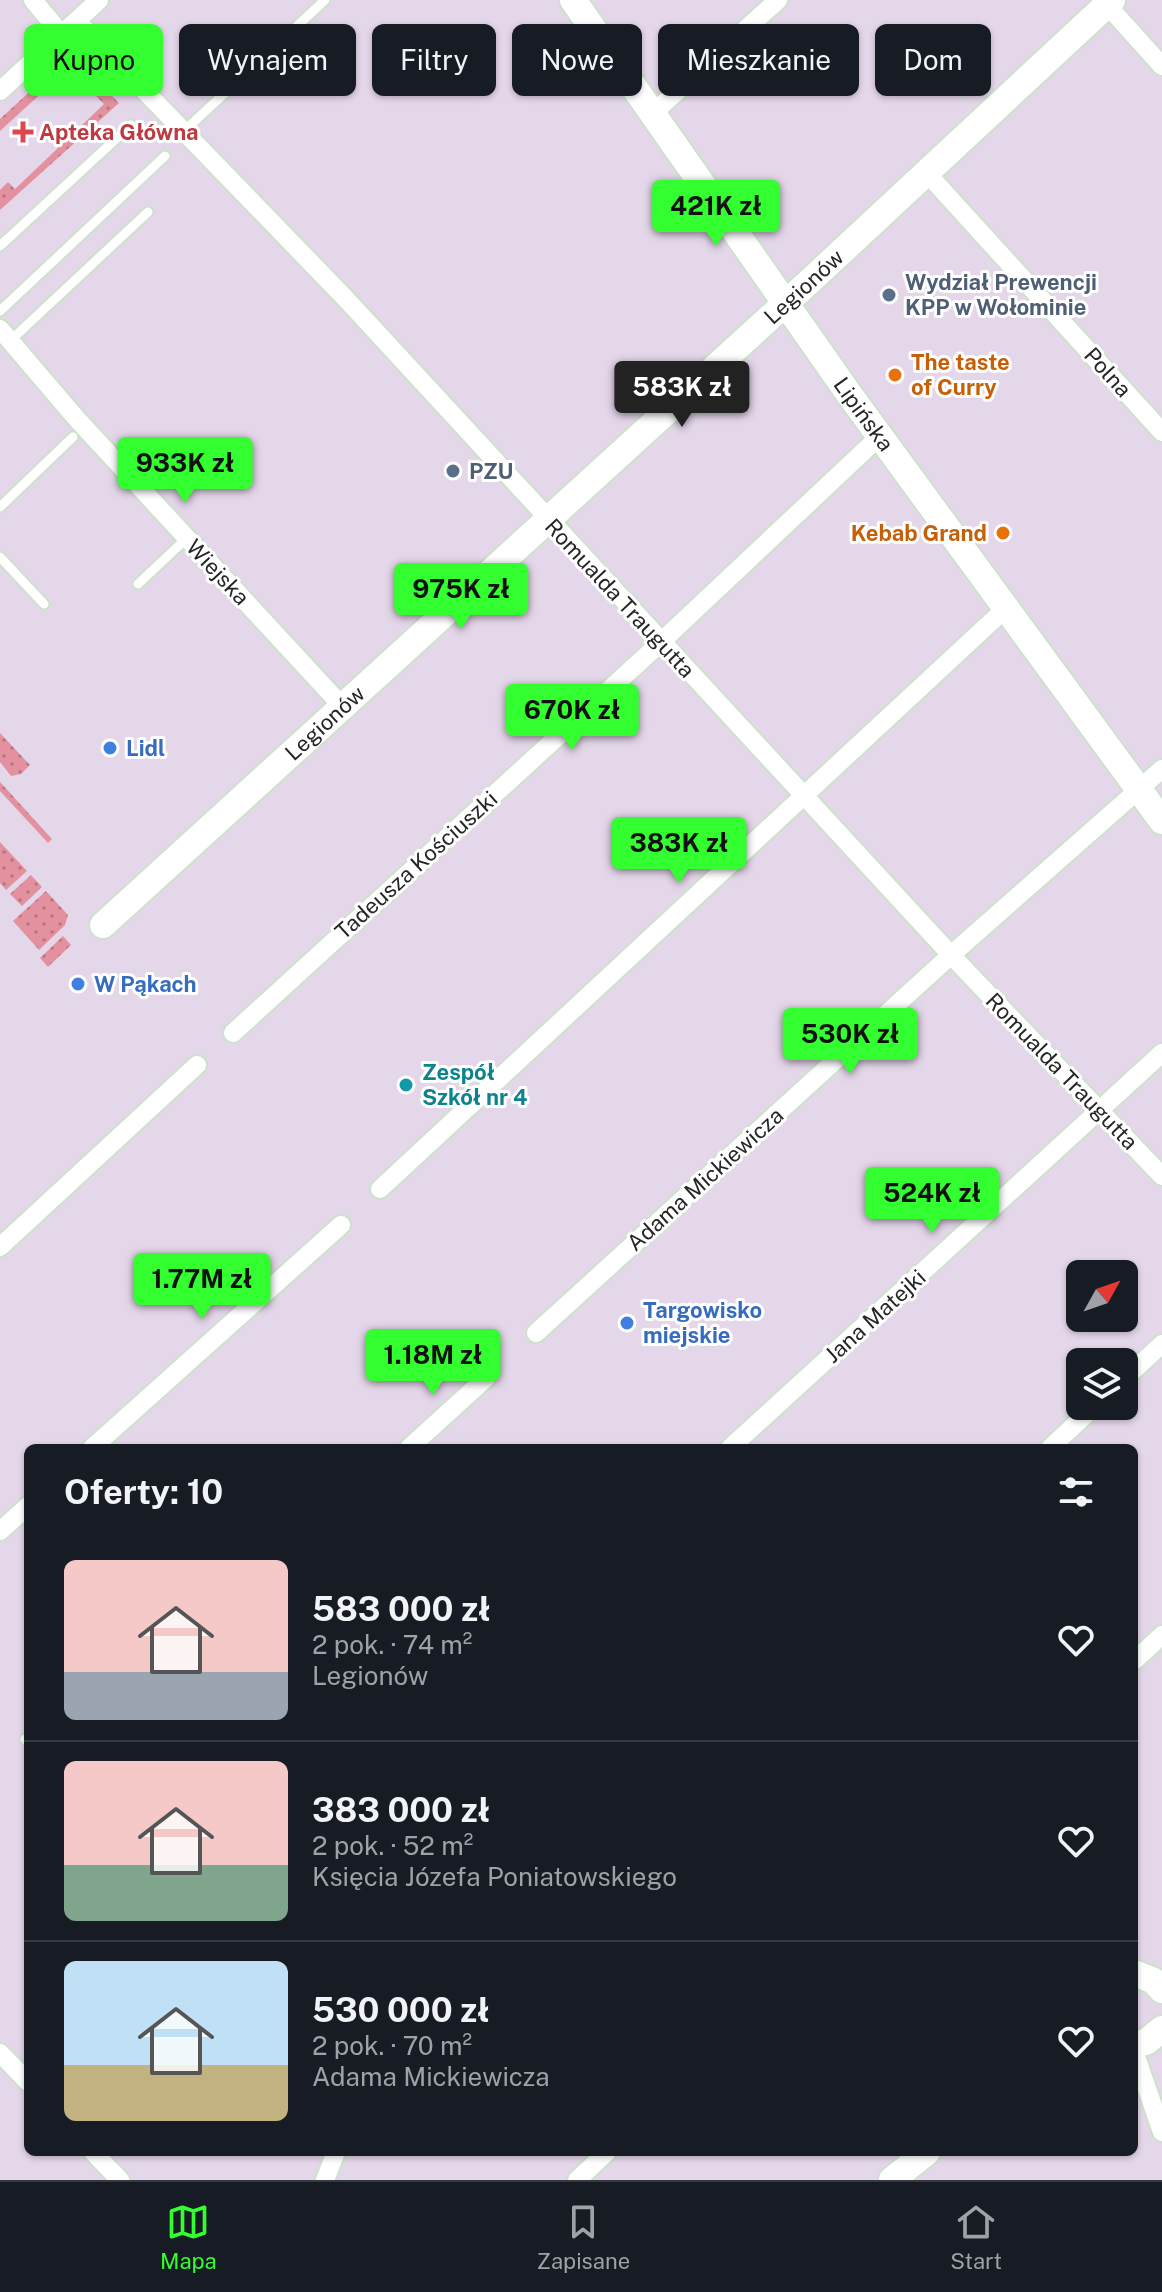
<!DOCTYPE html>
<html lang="pl">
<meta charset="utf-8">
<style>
body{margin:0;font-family:"Public Sans",sans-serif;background:#242831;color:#f1f3f6;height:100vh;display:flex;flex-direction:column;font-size:30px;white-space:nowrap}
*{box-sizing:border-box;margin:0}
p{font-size:26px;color:#9ea1a6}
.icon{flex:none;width:44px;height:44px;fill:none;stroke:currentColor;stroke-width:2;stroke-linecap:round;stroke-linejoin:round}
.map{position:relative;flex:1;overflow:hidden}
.sheet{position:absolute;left:24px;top:1444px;width:1114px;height:712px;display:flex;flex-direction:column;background:#171b24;border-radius:12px;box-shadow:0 2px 6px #0004}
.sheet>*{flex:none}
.banner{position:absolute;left:24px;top:24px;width:1114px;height:72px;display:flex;gap:16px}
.needle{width:52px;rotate:50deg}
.controls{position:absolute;left:1066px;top:1260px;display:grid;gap:16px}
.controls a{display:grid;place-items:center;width:72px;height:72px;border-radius:12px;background:#171b24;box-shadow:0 2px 6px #0004;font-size:40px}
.price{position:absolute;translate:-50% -68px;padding:0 18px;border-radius:8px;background:#33fe30;color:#111;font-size:26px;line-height:52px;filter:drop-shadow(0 2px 4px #0008)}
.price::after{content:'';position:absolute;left:50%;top:48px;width:24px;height:18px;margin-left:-12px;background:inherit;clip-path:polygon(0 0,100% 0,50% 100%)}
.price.selected{background:#222;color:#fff}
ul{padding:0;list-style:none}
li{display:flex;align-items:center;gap:24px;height:200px;padding:0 40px}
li+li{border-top:2px solid #363941}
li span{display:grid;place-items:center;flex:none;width:224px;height:160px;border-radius:12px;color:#555}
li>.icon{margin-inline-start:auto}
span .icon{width:96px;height:96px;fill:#fffc;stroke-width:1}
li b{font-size:34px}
h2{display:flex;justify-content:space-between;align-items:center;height:96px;padding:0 40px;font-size:34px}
.chip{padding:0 28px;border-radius:12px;background:#171b24;box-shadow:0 2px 6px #0004;font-size:28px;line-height:72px}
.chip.selected{background:#33fe30;color:#111}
.dock{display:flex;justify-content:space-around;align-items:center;height:112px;border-top:2px solid #363941;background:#171b24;font-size:22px;color:#9ea1a6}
.dock a{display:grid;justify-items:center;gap:4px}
.dock .selected{color:#33fe30}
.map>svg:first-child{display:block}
.grass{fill:url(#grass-dots)}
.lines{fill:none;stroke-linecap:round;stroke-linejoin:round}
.lane-casing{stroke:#cde1cc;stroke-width:13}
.street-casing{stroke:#cde1cc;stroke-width:22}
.secondary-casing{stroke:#cde1cc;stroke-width:30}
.lane{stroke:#fff;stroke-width:9}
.street{stroke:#fff;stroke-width:18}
.secondary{stroke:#fff;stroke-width:26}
.health-dot{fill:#e0444e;stroke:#fff;stroke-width:3}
.service-dot{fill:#5c6f8a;stroke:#fff;stroke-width:3}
.food-dot{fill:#e8710a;stroke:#fff;stroke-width:3}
.shop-dot{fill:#3f7fe0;stroke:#fff;stroke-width:3}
.culture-dot{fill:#0f9aa8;stroke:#fff;stroke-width:3}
.labels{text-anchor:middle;stroke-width:6;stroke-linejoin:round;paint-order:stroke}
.health-label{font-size:22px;font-weight:bold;fill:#be3a42;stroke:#fff;text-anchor:start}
.service-label{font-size:22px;font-weight:bold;fill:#4e5e75;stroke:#fff;text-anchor:start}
.street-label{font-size:22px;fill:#262626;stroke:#fff}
.food-label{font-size:22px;font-weight:bold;fill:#c56008;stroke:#fff;text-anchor:start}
.shop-label{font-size:22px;font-weight:bold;fill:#366cbe;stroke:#fff;text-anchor:start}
.culture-label{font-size:22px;font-weight:bold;fill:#0d838f;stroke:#fff;text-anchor:start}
</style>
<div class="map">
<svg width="1162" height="2180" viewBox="0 0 1162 2180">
<defs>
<pattern id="grass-dots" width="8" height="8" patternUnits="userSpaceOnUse" patternTransform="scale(2)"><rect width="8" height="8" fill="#e3919f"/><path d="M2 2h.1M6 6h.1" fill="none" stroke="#b87681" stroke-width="1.8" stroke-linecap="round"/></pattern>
</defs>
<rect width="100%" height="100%" fill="#e5d7ea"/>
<g class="grass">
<polygon points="64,52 68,52 119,103 0,210 0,190 8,182 15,189 104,104 93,93 98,88 86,76 82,80 70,68 63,74 55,67 55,60"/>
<polygon points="52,71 58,78 0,131 0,119"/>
<polygon points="0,733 30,765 21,774 11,776 0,762"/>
<polygon points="0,782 52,839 48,843 0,791"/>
<polygon points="0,842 27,871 6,890 0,883"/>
<polygon points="31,875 42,887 22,906 10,894"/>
<polygon points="46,891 68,915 65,925 39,950 13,921"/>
<polygon points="63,936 71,945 48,967 40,958"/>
</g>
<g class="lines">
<defs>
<g id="lane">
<polyline points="184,131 325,0"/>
<polyline points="0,246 131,125"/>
<polyline points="0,311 165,156"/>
<polyline points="11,340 148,212"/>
<polyline points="0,507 73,437"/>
<polyline points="0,557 44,604"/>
<polyline points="138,584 187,538"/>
<polyline points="25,1739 28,1743"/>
</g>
<g id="street">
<polyline points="33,0 62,35"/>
<polyline points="1107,5 1162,66"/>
<polyline points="77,21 346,299 951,955 1162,1176"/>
<polyline points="0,91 99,0"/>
<polyline points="653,113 778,0"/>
<polyline points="925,171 1162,432"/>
<polyline points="0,329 76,418 342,706"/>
<polyline points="233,1033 646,656 880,436"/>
<polyline points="380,1189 1005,609"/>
<polyline points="0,1247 197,1065"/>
<polyline points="536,1333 951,955 1162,769"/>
<polyline points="1124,1379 1162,1344"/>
<polyline points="92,1448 341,1225"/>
<polyline points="409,1448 486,1378"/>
<polyline points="730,1448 1162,1053"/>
<polyline points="1050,1448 1095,1406"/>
<polyline points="0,1531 28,1506"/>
<polyline points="1134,1661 1162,1635"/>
<polyline points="1134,2051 1162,2132"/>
<polyline points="0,2053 28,2082"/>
<polyline points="93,2152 120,2180"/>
<polyline points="325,2180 336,2152"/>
<polyline points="577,2180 607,2152"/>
</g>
<g id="secondary">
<path id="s1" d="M573,0L849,394L1162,821"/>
<path id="s2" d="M103,925L810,281L1112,0"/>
<polyline points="1134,1973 1154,1981 1162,1990"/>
<polyline points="1134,2045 1146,2042 1162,2029"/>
<polyline points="892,2180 927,2152"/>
</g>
</defs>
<use href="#lane" class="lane-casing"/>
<use href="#street" class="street-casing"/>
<use href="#secondary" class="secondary-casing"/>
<use href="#lane" class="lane"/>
<use href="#street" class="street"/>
<use href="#secondary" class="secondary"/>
</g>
<path class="health-dot" d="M19 120h8v8h8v8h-8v8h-8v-8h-8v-8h8z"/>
<g class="service-dot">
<circle cx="889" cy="295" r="8"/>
<circle cx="453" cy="471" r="8"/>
</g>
<g class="food-dot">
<circle cx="895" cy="375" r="8"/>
<circle cx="1003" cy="533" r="8"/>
</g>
<g class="shop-dot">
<circle cx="110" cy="748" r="8"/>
<circle cx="78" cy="984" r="8"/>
<circle cx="627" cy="1323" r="8"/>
</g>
<circle class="culture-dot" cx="406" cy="1085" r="8"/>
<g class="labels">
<g class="health-label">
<text x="39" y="140">Apteka Główna</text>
</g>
<g class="service-label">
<text x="905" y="290">Wydział Prewencji<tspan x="905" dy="25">KPP w Wołominie</tspan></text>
<text x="469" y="479">PZU</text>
</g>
<g class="street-label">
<text dy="8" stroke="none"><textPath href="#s2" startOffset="948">Legionów</textPath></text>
<text transform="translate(1108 372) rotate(48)" y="8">Polna</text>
<text dy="8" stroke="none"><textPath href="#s1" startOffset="506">Lipińska</textPath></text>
<text transform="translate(218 572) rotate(47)" y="8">Wiejska</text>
<text transform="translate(620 598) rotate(47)" y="8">Romualda Traugutta</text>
<text dy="8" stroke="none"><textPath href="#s2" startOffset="300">Legionów</textPath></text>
<text transform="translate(416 865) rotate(-42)" y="8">Tadeusza Kościuszki</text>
<text transform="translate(1062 1071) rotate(46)" y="8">Romualda Traugutta</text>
<text transform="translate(705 1179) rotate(-42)" y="8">Adama Mickiewicza</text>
<text transform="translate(875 1316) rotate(-42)" y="8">Jana Matejki</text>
</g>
<g class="food-label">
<text x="911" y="370">The taste<tspan x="911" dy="25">of Curry</tspan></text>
<text x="987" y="541" text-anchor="end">Kebab Grand</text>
</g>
<g class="shop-label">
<text x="126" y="756">Lidl</text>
<text x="94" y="992">W Pąkach</text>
<text x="643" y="1318">Targowisko<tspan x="643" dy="25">miejskie</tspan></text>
</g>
<g class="culture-label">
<text x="422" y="1080">Zespół<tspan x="422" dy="25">Szkół nr 4</tspan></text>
</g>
</g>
</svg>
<div class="controls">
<a><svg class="needle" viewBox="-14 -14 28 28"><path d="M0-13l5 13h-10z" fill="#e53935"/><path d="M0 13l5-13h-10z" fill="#9ea1a6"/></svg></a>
<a><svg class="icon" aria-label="layers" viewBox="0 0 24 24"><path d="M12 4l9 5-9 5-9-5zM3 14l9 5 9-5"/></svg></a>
</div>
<b class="price" style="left:716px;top:248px">421K zł</b>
<b class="price selected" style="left:682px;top:429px">583K zł</b>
<b class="price" style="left:185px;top:505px">933K zł</b>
<b class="price" style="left:461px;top:631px">975K zł</b>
<b class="price" style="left:572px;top:752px">670K zł</b>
<b class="price" style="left:679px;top:885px">383K zł</b>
<b class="price" style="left:850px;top:1076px">530K zł</b>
<b class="price" style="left:932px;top:1235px">524K zł</b>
<b class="price" style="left:202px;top:1321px">1.77M zł</b>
<b class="price" style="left:433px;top:1397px">1.18M zł</b>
<div class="banner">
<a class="chip selected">Kupno</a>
<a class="chip">Wynajem</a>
<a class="chip">Filtry</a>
<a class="chip">Nowe</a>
<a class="chip">Mieszkanie</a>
<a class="chip">Dom</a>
</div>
<section class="sheet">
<h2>Oferty: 10<svg class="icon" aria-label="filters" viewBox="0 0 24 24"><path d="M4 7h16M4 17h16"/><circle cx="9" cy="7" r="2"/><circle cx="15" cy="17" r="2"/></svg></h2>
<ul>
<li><span style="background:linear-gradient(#f6c9c9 70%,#9aa5b1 0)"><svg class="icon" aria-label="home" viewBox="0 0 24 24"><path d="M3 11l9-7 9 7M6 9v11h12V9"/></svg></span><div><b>583 000 zł</b><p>2 pok. · 74 m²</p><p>Legionów</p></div><svg class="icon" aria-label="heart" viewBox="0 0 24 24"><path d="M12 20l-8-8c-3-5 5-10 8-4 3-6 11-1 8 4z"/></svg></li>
<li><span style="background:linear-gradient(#f6c9c9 65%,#7fa58c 0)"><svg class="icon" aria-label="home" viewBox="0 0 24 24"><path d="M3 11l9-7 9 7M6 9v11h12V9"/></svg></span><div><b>383 000 zł</b><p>2 pok. · 52 m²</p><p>Księcia Józefa Poniatowskiego</p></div><svg class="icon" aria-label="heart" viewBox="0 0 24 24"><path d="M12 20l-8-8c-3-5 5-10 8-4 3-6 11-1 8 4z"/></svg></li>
<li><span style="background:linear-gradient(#bfe0f5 65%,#c2b280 0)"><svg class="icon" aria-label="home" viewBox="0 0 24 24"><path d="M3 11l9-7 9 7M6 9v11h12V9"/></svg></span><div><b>530 000 zł</b><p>2 pok. · 70 m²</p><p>Adama Mickiewicza</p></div><svg class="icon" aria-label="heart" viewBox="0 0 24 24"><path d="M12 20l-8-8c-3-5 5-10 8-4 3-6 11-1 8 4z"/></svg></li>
</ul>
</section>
</div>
<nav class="dock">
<a class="selected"><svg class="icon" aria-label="map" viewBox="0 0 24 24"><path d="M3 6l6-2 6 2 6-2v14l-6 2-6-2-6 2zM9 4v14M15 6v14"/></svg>Mapa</a>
<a><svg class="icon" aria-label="saved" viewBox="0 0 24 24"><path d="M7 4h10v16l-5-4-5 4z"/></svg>Zapisane</a>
<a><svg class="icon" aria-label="home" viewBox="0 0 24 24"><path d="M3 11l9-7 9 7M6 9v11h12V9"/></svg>Start</a>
</nav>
